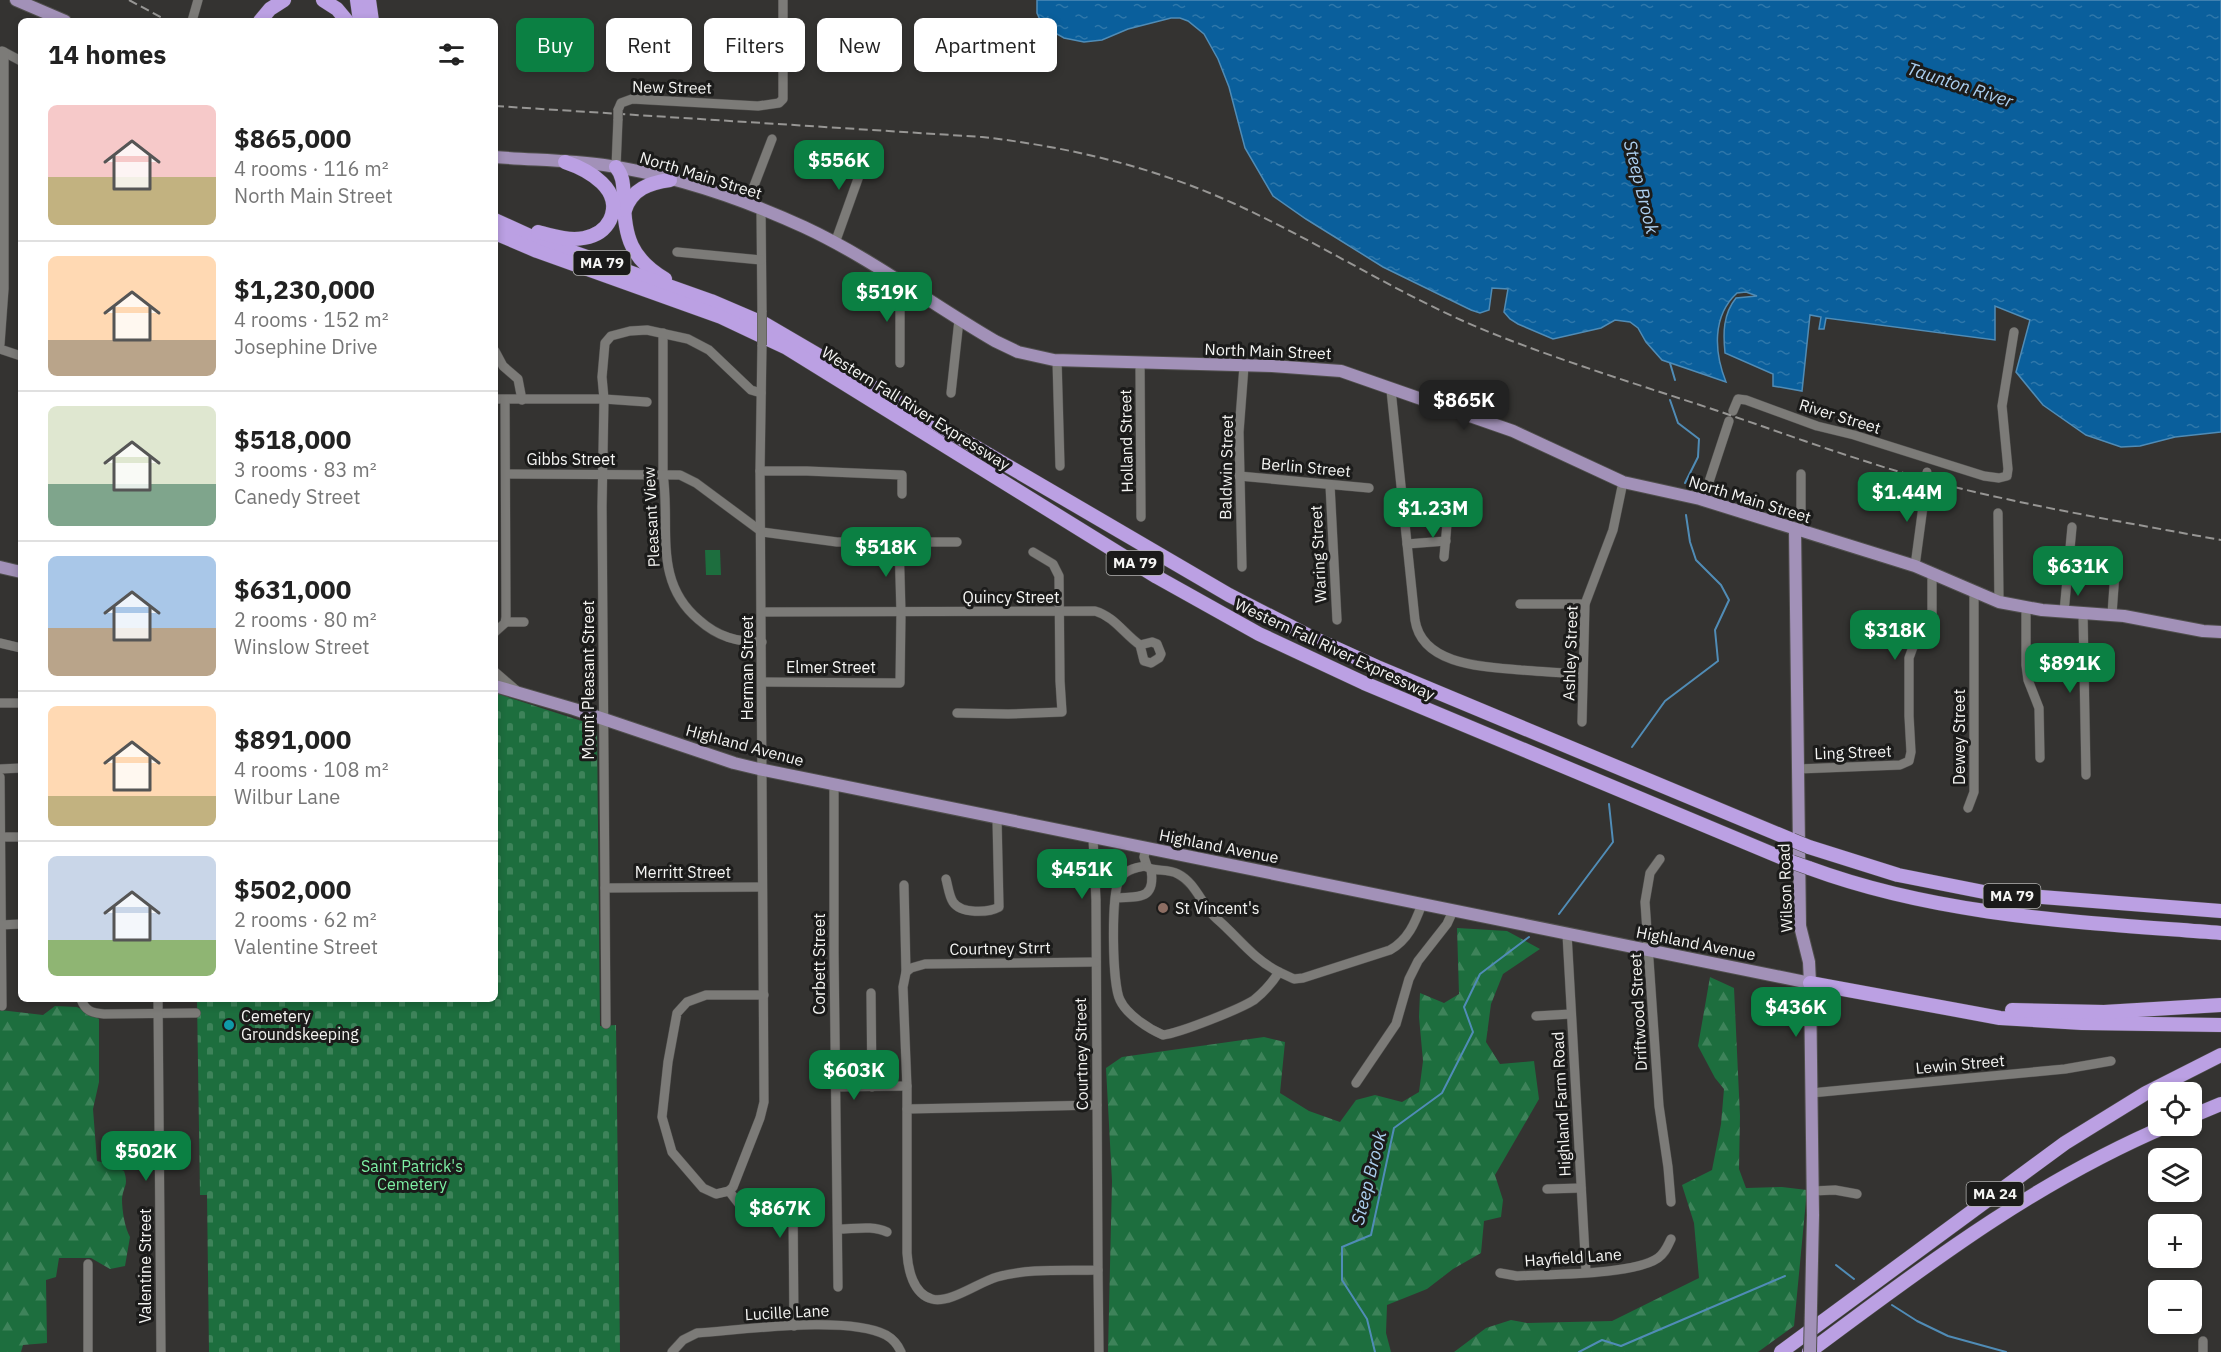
<!DOCTYPE html>
<meta charset="utf-8">
<style>
body{margin:0;font-family:"IBM Plex Sans",sans-serif;background:#f6f6f6;color:#222;height:100vh;display:flex;flex-direction:column;font-size:22px;white-space:nowrap}
*{box-sizing:border-box;margin:0}
p{font-size:20px;color:#767676}
.icon{flex:none;width:33px;height:33px;fill:none;stroke:currentColor;stroke-width:2;stroke-linecap:round;stroke-linejoin:round}
.map{position:relative;flex:1;overflow:hidden}
.side{position:absolute;left:18px;top:18px;width:480px;height:984px;display:flex;flex-direction:column;background:#fff;border-radius:9px;box-shadow:0 3px 9px #0003}
.side>*{flex:none}
.banner{position:absolute;left:516px;top:18px;width:570px;height:54px;display:flex;gap:12px}
.tools{position:absolute;left:2148px;top:1082px;display:grid;gap:12px}
.tools a{display:grid;place-items:center;width:54px;height:54px;border-radius:9px;background:#fff;box-shadow:0 3px 9px #0003;font-size:30px}
.price{position:absolute;translate:-50% -51px;padding:0 14px;border-radius:12px;background:#0b8043;color:#fff;font-size:20px;line-height:39px;filter:drop-shadow(0 2px 3px #0008)}
.price::after{content:'';position:absolute;left:50%;top:36px;width:18px;height:14px;margin-left:-9px;background:inherit;clip-path:polygon(0 0,100% 0,50% 100%)}
.price.on{background:#222;color:#fff}
ul{padding:0;list-style:none}
li{display:flex;align-items:center;gap:18px;height:150px;padding:0 30px}
li+li{border-top:2px solid #e0e0e0}
li span{display:grid;place-items:center;flex:none;width:168px;height:120px;border-radius:9px;color:#555}
li>.icon{margin-inline-start:auto}
span .icon{width:72px;height:72px;fill:#fffc;stroke-width:1}
li b{font-size:26px}
h2{display:flex;justify-content:space-between;align-items:center;height:72px;padding:0 30px;font-size:26px}
.tag{padding:0 21px;border-radius:9px;background:#fff;box-shadow:0 3px 9px #0003;font-size:21px;line-height:54px}
.tag.on{background:#0b8043;color:#fff}
.map>svg:first-child{display:block}
.green{fill:#1d6e3e}
.forest{fill:url(#forest-firs)}
.cemetery{fill:url(#cemetery-stones)}
.water{fill:url(#water-ripples);stroke:#508cb6;stroke-width:1.5}
.lines{fill:none;stroke-linecap:round;stroke-linejoin:round}
.stream{stroke:#508cb6;stroke-width:2}
.minor-casing{stroke:#504f4d;stroke-width:10}
.major-casing{stroke:#504f4d;stroke-width:14}
.highway-casing{stroke:#504f4d;stroke-width:15}
.minor{stroke:#7c7b78;stroke-width:9}
.major{stroke:#a291b8;stroke-width:12}
.highway{stroke:#bba0e3;stroke-width:14}
.rail{stroke:#979694;stroke-width:2;stroke-dasharray:9 4.5;stroke-linecap:butt}
.minor-bridge-casing{stroke:#504f4d;stroke-width:10;stroke-linecap:butt}
.major-bridge-casing{stroke:#504f4d;stroke-width:14;stroke-linecap:butt}
.highway-bridge-casing{stroke:#504f4d;stroke-width:15;stroke-linecap:butt}
.minor-bridge{stroke:#7c7b78;stroke-width:9}
.major-bridge{stroke:#a291b8;stroke-width:12}
.highway-bridge{stroke:#bba0e3;stroke-width:14}
.education-dot{fill:#8d6e63;stroke:#1b1b1a;stroke-width:2}
.culture-dot{fill:#0f9aa8;stroke:#1b1b1a;stroke-width:2}
.labels{text-anchor:middle;stroke-width:6;stroke-linejoin:round;paint-order:stroke}
.shield{fill:#1b1b1a;stroke:#b3b3b1;stroke-width:1.5}
.shield-label{font-size:15px;font-weight:bold;fill:#f4f4f2}
.street-label{font-size:16px;fill:#f4f4f2;stroke:#1b1b1a}
.poi-label{font-size:16px;fill:#f4f4f2;stroke:#1b1b1a;text-anchor:start}
.park-label{font-size:16px;fill:#7ef2a5;stroke:#1b1b1a}
.water-label{font-size:18px;font-style:italic;fill:#accff0;stroke:#1b1b1a}
</style>
<div class="map">
<svg width="2221" height="1352" viewBox="0 0 2221 1352">
<defs>
<pattern id="forest-firs" width="22" height="20" patternUnits="userSpaceOnUse" patternTransform="scale(1.5)"><rect width="22" height="20" fill="#1d6e3e"/><path d="M5 1l3.5 6h-7zM16 11l3.5 6h-7z" fill="#3e835a"/></pattern>
<pattern id="cemetery-stones" width="16" height="16" patternUnits="userSpaceOnUse" patternTransform="scale(1.5)"><rect width="16" height="16" fill="#1d6e3e"/><path d="M2 7V4a2 2 0 0 1 4 0v3zM10 15v-3a2 2 0 0 1 4 0v3z" fill="#3e835a"/></pattern>
<pattern id="water-ripples" width="26" height="14" patternUnits="userSpaceOnUse" patternTransform="scale(1.5)"><rect width="26" height="14" fill="#0a5f9c"/><path d="M2 4q2-2 4 0t4 0M15 11q2-2 4 0t4 0" fill="none" stroke="#2e77aa"/></pattern>
</defs>
<rect width="100%" height="100%" fill="#343331"/>
<polygon class="green" points="705,550 720,550 721,575 706,575"/>
<g class="forest">
<polygon points="1457,928 1507,931 1540,949 1503,974 1491,1004 1486,1042 1500,1064 1534,1061 1539,1099 1495,1175 1503,1200 1501,1217 1484,1221 1481,1253 1453,1269 1427,1289 1387,1305 1386,1333 1391,1352 1108,1352 1112,1181 1106,1068 1122,1057 1264,1037 1285,1042 1280,1093 1309,1111 1340,1122 1356,1100 1375,1095 1402,1102 1419,1092 1423,1061 1419,1017 1420,993 1444,1003 1459,994"/>
<polygon points="1710,977 1734,988 1740,1116 1739,1169 1746,1188 1782,1187 1807,1190 1794,1326 1758,1352 1454,1352 1486,1328 1511,1320 1527,1323 1612,1321 1699,1278 1694,1223 1682,1185 1712,1170 1721,1124 1724,1089 1715,1078 1698,1046"/>
<path d="M55,1006L77,1007L99,1019V1082L93,1109L97,1161L109,1164L124,1171C129,1186 123,1186 122,1199C122,1211 125,1228 130,1237L125,1266L110,1269L91,1258H59L56,1277L46,1280L47,1343L23,1345L21,1352H0V1010L43,1015Z"/>
</g>
<polygon class="cemetery" points="495,693 597,726 600,1026 616,1025 620,1352 209,1352 207,1195 200,1195 197,999 495,999"/>
<path class="water" d="M1037,0H2221V432L2175,437L2140,446L2121,447L2086,435L2043,405L2016,372L2030,320L1995,306V340L1826,318L1824,329H1819L1821,317L1810,315L1802,391L1773,386V374L1725,353C1723,333 1723,314 1736,298L1757,296L1746,292L1737,293C1712,316 1714,352 1726,382L1662,360L1646,342L1638,328L1630,322L1615,320L1601,328L1553,339L1518,324L1510,319L1504,312L1508,289L1492,288L1489,310L1480,313L1471,310L1383,267L1306,219L1273,196L1245,148L1229,87L1218,59L1204,34L1188,21L1180,18H1171L1128,29L1102,40L1084,42L1064,38L1048,29L1041,22L1037,13Z"/>
<g class="lines">
<g class="stream">
<polyline points="1670,363 1675,380"/>
<polyline points="1670,400 1678,423 1699,439 1698,457 1685,483"/>
<polyline points="1632,747 1665,701 1718,661 1715,630 1729,600 1721,585 1696,560 1690,542 1686,515"/>
<polyline points="1559,914 1613,842 1609,804"/>
<polyline points="1836,1265 1854,1279"/>
<polyline points="1892,1305 1917,1321 1948,1336 2006,1352"/>
<polyline points="1375,1352 1367,1319 1342,1280 1342,1247 1371,1235 1394,1128 1442,1093 1473,1032 1464,1007 1480,974 1529,937"/>
<polyline points="1579,1352 1602,1340 1621,1346 1785,1276"/>
</g>
<defs>
<g id="minor">
<polyline points="192,21 198,0"/>
<polyline points="2,51 21,61"/>
<polyline points="618,110 621,103 632,99 758,106 779,103 783,99 783,0"/>
<polyline points="616,167 618,119"/>
<polyline points="747,204 772,139"/>
<polyline points="761,209 762,312"/>
<polyline points="835,243 869,148"/>
<polyline points="677,252 761,260"/>
<path d="M663,333V474C671,527 652,581 699,620C718,637 737,642 762,642"/>
<polyline points="0,344 4,289 4,52"/>
<polyline points="0,349 21,356"/>
<polyline points="495,351 503,366 518,379 522,400"/>
<polyline points="1057,360 1060,466"/>
<polyline points="900,363 900,283"/>
<polyline points="1140,363 1141,517"/>
<path d="M1391,390L1415,620C1422,666 1486,667 1521,670C1542,671 1562,674 1582,673"/>
<polyline points="951,393 959,320"/>
<polyline points="495,399 604,399 647,402"/>
<polyline points="1733,411 1738,399 1746,400 1817,426 1854,435 1984,476 1999,478 2007,476 2008,469 2002,406 2014,332"/>
<polyline points="760,471 807,471 902,475 902,494"/>
<polyline points="506,474 680,475 696,483 762,532 837,542 957,542"/>
<polyline points="1801,474 1801,532"/>
<polyline points="1239,476 1369,488"/>
<polyline points="1330,485 1337,620"/>
<polyline points="1703,500 1729,421"/>
<polyline points="1998,513 1999,602"/>
<polyline points="1407,544 1446,541"/>
<polyline points="1444,557 1447,524"/>
<polyline points="1915,566 1926,484"/>
<polyline points="1242,567 1239,432 1244,366"/>
<polyline points="1520,604 1585,604"/>
<polyline points="2026,608 2026,665 2028,680 2039,708 2040,758"/>
<path d="M762,612L1095,611C1115,617 1124,634 1140,645L1152,642L1157,644L1161,654L1159,658L1151,663L1144,661L1140,645"/>
<polyline points="2064,612 2072,527"/>
<polyline points="2083,613 2086,775"/>
<polyline points="2112,614 2116,558"/>
<polyline points="506,622 524,622"/>
<polyline points="495,632 505,623 506,617 505,400"/>
<polyline points="0,643 21,648"/>
<polyline points="495,672 516,690"/>
<polyline points="762,682 900,683 901,613 899,541"/>
<polyline points="0,703 21,703"/>
<polyline points="957,713 1008,714 1062,712 1060,681 1059,576 1053,564 1033,552"/>
<polyline points="1582,722 1585,604 1613,530 1623,482"/>
<polyline points="0,769 21,768"/>
<polyline points="1798,769 1900,765 1909,761 1911,752 1909,716 1909,658 1913,647 1927,631 1932,621 1932,574"/>
<polyline points="0,777 2,1006"/>
<polyline points="834,785 834,952 838,1287"/>
<polyline points="1968,808 1974,792 1974,592"/>
<polyline points="0,837 21,837"/>
<path d="M1146,848L1144,857L1147,866C1136,867 1124,870 1119,880C1111,897 1112,984 1120,1000C1127,1015 1149,1029 1163,1035C1180,1033 1240,1009 1254,1000C1264,992 1272,983 1279,972L1294,979L1303,978L1390,950C1408,940 1415,923 1422,904"/>
<polyline points="1660,859 1650,873 1645,902 1659,1106 1668,1167 1671,1202"/>
<path d="M1151,869C1160,871 1169,869 1178,874C1196,883 1202,906 1217,919C1238,937 1253,959 1279,972"/>
<path d="M946,879C948,886 949,896 953,902C961,914 988,913 999,907L997,819"/>
<path d="M904,885L906,972L903,987L907,1088V1253C908,1269 913,1294 932,1299C950,1304 979,1282 997,1277C1030,1268 1065,1271 1098,1270L1096,900L1093,838"/>
<polyline points="605,888 762,887"/>
<path d="M1116,898C1138,896 1156,901 1151,869L1147,867"/>
<polyline points="0,925 21,924"/>
<polyline points="1567,934 1586,1272"/>
<polyline points="906,972 911,968 925,964 1096,962"/>
<polyline points="871,993 872,1087"/>
<path d="M81,999C85,1011 92,1013 104,1014L196,1013"/>
<polyline points="158,999 161,1352"/>
<polyline points="1536,1016 1571,1014"/>
<polyline points="606,1024 602,506 604,399 602,377 605,343 611,336 630,331 647,330 688,339 709,350 751,390 761,393"/>
<polyline points="1356,1083 1396,1024 1409,979 1418,961 1447,924 1453,911"/>
<polyline points="835,1087 907,1086"/>
<polyline points="1811,1093 2065,1069 2111,1061"/>
<polyline points="907,1109 1097,1105"/>
<polyline points="1547,1189 1581,1188"/>
<polyline points="729,1191 733,1187 760,1118 764,1102 760,471 762,345"/>
<polyline points="729,1191 716,1194 703,1188 672,1152 662,1117 668,1062 677,1013 687,1002 706,995 764,995"/>
<polyline points="729,1191 739,1204 755,1208 793,1208 794,1326"/>
<polyline points="1813,1191 1835,1190 1857,1194"/>
<path d="M838,1229C854,1229 873,1225 887,1232"/>
<polyline points="1098,1270 1099,1352"/>
<path d="M1500,1273L1517,1276C1549,1274 1634,1275 1658,1258C1665,1253 1667,1247 1671,1239"/>
<polyline points="2203,1341 2203,1352"/>
<polyline points="88,1352 88,1264"/>
<path d="M672,1352L683,1340L697,1333C743,1330 847,1315 886,1335C893,1339 898,1345 901,1352"/>
</g>
<g id="major">
<polyline points="16,0 65,21"/>
<path d="M495,157C531,160 568,160 604,165C672,175 741,198 804,227C871,258 931,304 995,341L1018,352L1054,360L1272,366L1341,371L1513,431L1623,482L1700,499L1915,566L1999,602L2042,610L2124,616L2203,631L2221,632"/>
<polyline points="1795,530 1800,926 1809,962 1810,983 1813,1215 1811,1307"/>
<polyline points="0,567 21,572"/>
<polyline points="495,686 574,709 734,763 759,769 1810,983"/>
</g>
<g id="highway">
<polyline points="323,0 337,9 347,21"/>
<polyline points="357,0 360,21"/>
<polyline points="369,0 372,21"/>
<polyline points="260,21 270,9 284,0"/>
<path d="M616,167C624,177 623,186 624,199C624,236 631,259 665,279"/>
<path d="M625,210C632,189 649,183 670,180"/>
<polyline points="495,220 539,240 711,301 765,324 1229,595 1313,638 1377,667 1792,840"/>
<path d="M538,232C553,236 569,241 584,238C595,236 605,230 610,220C624,190 589,170 565,162"/>
<polyline points="495,233 537,251 721,317 787,348 1157,577 1259,634 1364,683 1792,862"/>
<polyline points="1809,847 1898,875 1989,893 2221,911"/>
<path d="M1809,868C1942,917 2081,922 2221,933"/>
<polyline points="1810,983 2000,1018 2082,1023 2221,1025"/>
<polyline points="2012,1010 2104,1012 2221,1005"/>
<polyline points="2192,1116 2221,1104"/>
<polyline points="1781,1352 2065,1143 2146,1093 2221,1055"/>
<path d="M1809,1352C1925,1266 2034,1182 2169,1125"/>
</g>
</defs>
<use href="#minor" class="minor-casing"/>
<use href="#major" class="major-casing"/>
<use href="#highway" class="highway-casing"/>
<use href="#minor" class="minor"/>
<use href="#major" class="major"/>
<use href="#highway" class="highway"/>
<g class="rail">
<polyline points="129,0 168,21"/>
<path d="M495,106L982,137C1070,147 1154,167 1235,204C1323,244 1403,298 1494,334C1567,363 1643,386 1718,411C1803,440 1888,472 1975,492C2057,511 2139,525 2221,540"/>
</g>
<defs>
<g id="minor-bridge">
<polyline points="618,119 618,110"/>
<polyline points="762,312 762,345"/>
<polyline points="1926,484 1927,472"/>
</g>
<polyline id="major-bridge" points="1810,1352 1811,1307"/>
<g id="highway-bridge">
<polyline points="1792,840 1809,847"/>
<polyline points="1792,862 1809,868"/>
</g>
</defs>
<use href="#minor-bridge" class="minor-bridge-casing"/>
<use href="#major-bridge" class="major-bridge-casing"/>
<use href="#highway-bridge" class="highway-bridge-casing"/>
<use href="#minor-bridge" class="minor-bridge"/>
<use href="#major-bridge" class="major-bridge"/>
<use href="#highway-bridge" class="highway-bridge"/>
</g>
<circle class="education-dot" cx="1163" cy="908" r="6"/>
<circle class="culture-dot" cx="229" cy="1025" r="6"/>
<g class="labels">
<g class="shield">
<rect x="573.5" y="251" width="57" height="24" rx="4.5"/>
<rect x="1106.5" y="551" width="57" height="24" rx="4.5"/>
<rect x="1983.5" y="884" width="57" height="24" rx="4.5"/>
<rect x="1966.5" y="1182" width="57" height="24" rx="4.5"/>
</g>
<g class="shield-label">
<text x="602" y="268">MA 79</text>
<text x="1135" y="568">MA 79</text>
<text x="2012" y="901">MA 79</text>
<text x="1995" y="1199">MA 24</text>
</g>
<g class="street-label">
<text transform="translate(672 87) rotate(1)" y="6">New Street</text>
<text transform="translate(701 175) rotate(17)" y="6">North Main Street</text>
<text transform="translate(1268 351) rotate(2)" y="6">North Main Street</text>
<text transform="translate(916 408) rotate(32)" y="6">Western Fall River Expressway</text>
<text transform="translate(1840 416) rotate(17)" y="6">River Street</text>
<text transform="translate(1126 441) rotate(-91)" y="6">Holland Street</text>
<text x="571" y="465">Gibbs Street</text>
<text transform="translate(1226 467) rotate(-89)" y="6">Baldwin Street</text>
<text transform="translate(1306 467) rotate(5)" y="6">Berlin Street</text>
<text transform="translate(1750 499) rotate(17)" y="6">North Main Street</text>
<text transform="translate(651 517) rotate(-93)" y="6">Pleasant View</text>
<text transform="translate(1318 554) rotate(-93)" y="6">Waring Street</text>
<text x="1011" y="603">Quincy Street</text>
<text transform="translate(1335 649) rotate(25)" y="6">Western Fall River Expressway</text>
<text transform="translate(1570 653) rotate(-88)" y="6">Ashley Street</text>
<text x="831" y="673">Elmer Street</text>
<text transform="translate(747 668) rotate(-90)" y="6">Herman Street</text>
<text transform="translate(588 680) rotate(-90)" y="6">Mount Pleasant Street</text>
<text transform="translate(1959 737) rotate(-90)" y="6">Dewey Street</text>
<text transform="translate(745 745) rotate(15)" y="6">Highland Avenue</text>
<text transform="translate(1853 752) rotate(-2)" y="6">Ling Street</text>
<text transform="translate(1219 846) rotate(11)" y="6">Highland Avenue</text>
<text x="683" y="878">Merritt Street</text>
<text transform="translate(1785 888) rotate(-92)" y="6">Wilson Road</text>
<text transform="translate(1696 943) rotate(11)" y="6">Highland Avenue</text>
<text transform="translate(1000 948) rotate(-1)" y="6">Courtney Strrt</text>
<text transform="translate(819 964) rotate(-90)" y="6">Corbett Street</text>
<text transform="translate(1638 1012) rotate(-93)" y="6">Driftwood Street</text>
<text transform="translate(1081 1054) rotate(-91)" y="6">Courtney Street</text>
<text transform="translate(1960 1064) rotate(-5)" y="6">Lewin Street</text>
<text transform="translate(1561 1104) rotate(-93)" y="6">Highland Farm Road</text>
<text transform="translate(1573 1257) rotate(-4)" y="6">Hayfield Lane</text>
<text transform="translate(145 1266) rotate(-90)" y="6">Valentine Street</text>
<text transform="translate(787 1312) rotate(-3)" y="6">Lucille Lane</text>
</g>
<g class="poi-label">
<text x="1175" y="914">St Vincent's</text>
<text x="241" y="1022">Cemetery<tspan x="241" dy="18">Groundskeeping</tspan></text>
</g>
<g class="park-label">
<text x="412" y="1172">Saint Patrick's<tspan x="412" dy="18">Cemetery</tspan></text>
</g>
<g class="water-label">
<text transform="translate(1960 85) rotate(18)" y="6">Taunton River</text>
<text transform="translate(1641 187) rotate(76)" y="6">Steep Brook</text>
<text transform="translate(1369 1178) rotate(-76)" y="6">Steep Brook</text>
</g>
</g>
</svg>
<div class="tools">
<a><svg class="icon" aria-label="locate" viewBox="0 0 24 24"><circle cx="12" cy="12" r="6"/><path d="M12 2v4M12 18v4M2 12h4M18 12h4"/></svg></a>
<a><svg class="icon" aria-label="layers" viewBox="0 0 24 24"><path d="M12 4l9 5-9 5-9-5zM3 14l9 5 9-5"/></svg></a>
<a>+</a>
<a>−</a>
</div>
<b class="price" style="left:839px;top:191px">$556K</b>
<b class="price" style="left:887px;top:323px">$519K</b>
<b class="price on" style="left:1464px;top:431px">$865K</b>
<b class="price" style="left:1907px;top:523px">$1.44M</b>
<b class="price" style="left:1433px;top:539px">$1.23M</b>
<b class="price" style="left:886px;top:578px">$518K</b>
<b class="price" style="left:2078px;top:597px">$631K</b>
<b class="price" style="left:1895px;top:661px">$318K</b>
<b class="price" style="left:2070px;top:694px">$891K</b>
<b class="price" style="left:1082px;top:900px">$451K</b>
<b class="price" style="left:1796px;top:1038px">$436K</b>
<b class="price" style="left:854px;top:1101px">$603K</b>
<b class="price" style="left:146px;top:1182px">$502K</b>
<b class="price" style="left:780px;top:1239px">$867K</b>
<div class="banner">
<a class="tag on">Buy</a>
<a class="tag">Rent</a>
<a class="tag">Filters</a>
<a class="tag">New</a>
<a class="tag">Apartment</a>
</div>
<section class="side">
<h2>14 homes<svg class="icon" aria-label="filters" viewBox="0 0 24 24"><path d="M4 7h16M4 17h16"/><circle cx="9" cy="7" r="2"/><circle cx="15" cy="17" r="2"/></svg></h2>
<ul>
<li><span style="background:linear-gradient(#f6c9c9 60%,#c2b280 0)"><svg class="icon" aria-label="home" viewBox="0 0 24 24"><path d="M3 11l9-7 9 7M6 9v11h12V9"/></svg></span><div><b>$865,000</b><p>4 rooms · 116 m²</p><p>North Main Street</p></div></li>
<li><span style="background:linear-gradient(#ffd9b3 70%,#b9a48a 0)"><svg class="icon" aria-label="home" viewBox="0 0 24 24"><path d="M3 11l9-7 9 7M6 9v11h12V9"/></svg></span><div><b>$1,230,000</b><p>4 rooms · 152 m²</p><p>Josephine Drive</p></div></li>
<li><span style="background:linear-gradient(#dfe7d0 65%,#7fa58c 0)"><svg class="icon" aria-label="home" viewBox="0 0 24 24"><path d="M3 11l9-7 9 7M6 9v11h12V9"/></svg></span><div><b>$518,000</b><p>3 rooms · 83 m²</p><p>Canedy Street</p></div></li>
<li><span style="background:linear-gradient(#a9c7e8 60%,#b9a48a 0)"><svg class="icon" aria-label="home" viewBox="0 0 24 24"><path d="M3 11l9-7 9 7M6 9v11h12V9"/></svg></span><div><b>$631,000</b><p>2 rooms · 80 m²</p><p>Winslow Street</p></div></li>
<li><span style="background:linear-gradient(#ffd9b3 75%,#c2b280 0)"><svg class="icon" aria-label="home" viewBox="0 0 24 24"><path d="M3 11l9-7 9 7M6 9v11h12V9"/></svg></span><div><b>$891,000</b><p>4 rooms · 108 m²</p><p>Wilbur Lane</p></div></li>
<li><span style="background:linear-gradient(#c9d6e8 70%,#8fb573 0)"><svg class="icon" aria-label="home" viewBox="0 0 24 24"><path d="M3 11l9-7 9 7M6 9v11h12V9"/></svg></span><div><b>$502,000</b><p>2 rooms · 62 m²</p><p>Valentine Street</p></div></li>
</ul>
</section>
</div>
